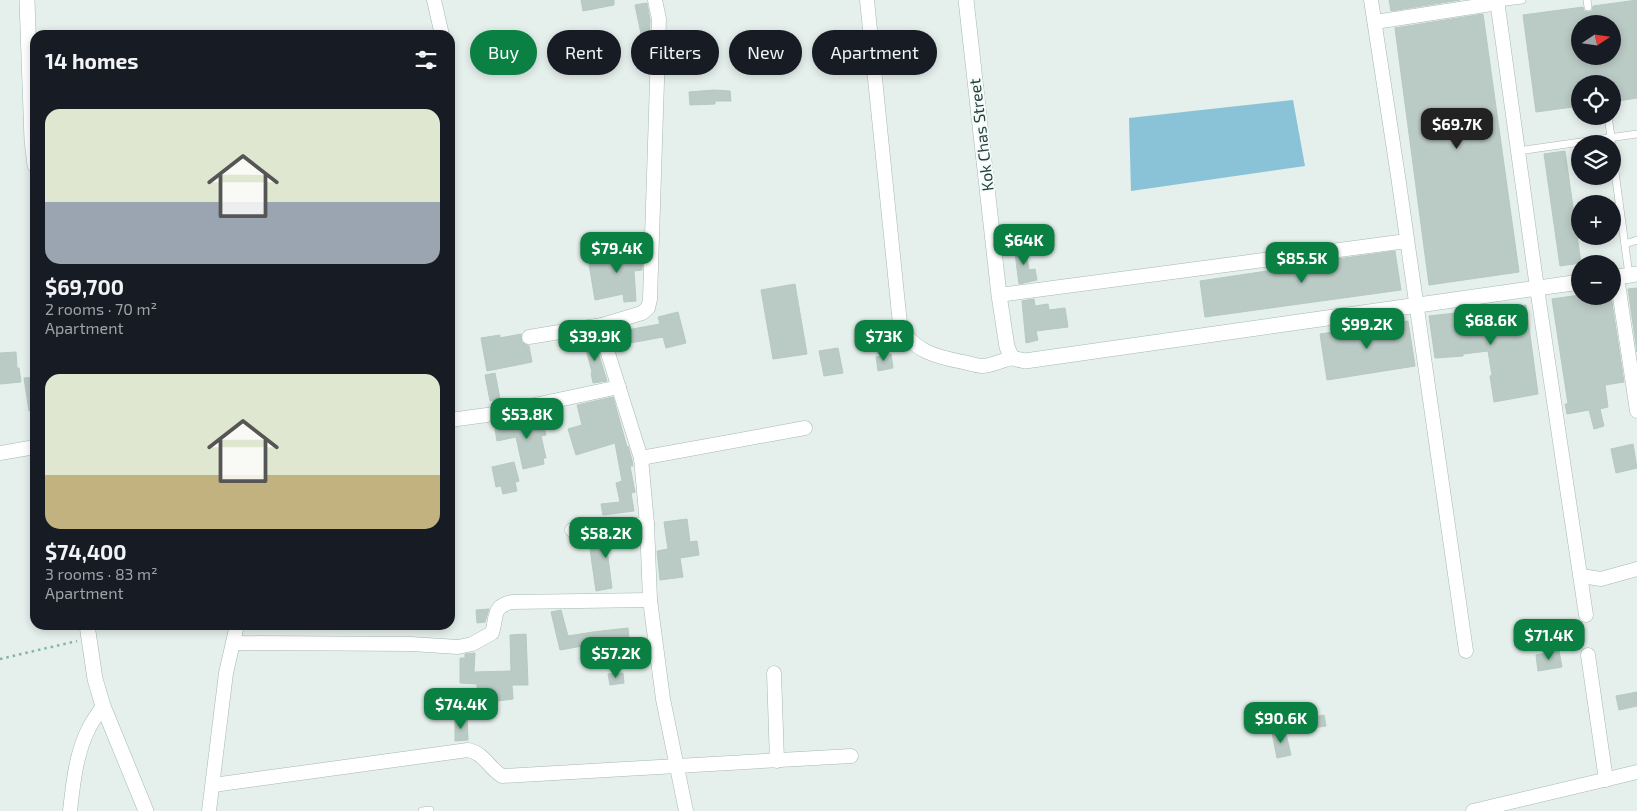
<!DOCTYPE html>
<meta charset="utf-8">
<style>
body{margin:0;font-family:"Exo 2",sans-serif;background:#242831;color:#f1f3f6;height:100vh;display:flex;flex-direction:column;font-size:19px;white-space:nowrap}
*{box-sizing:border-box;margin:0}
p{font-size:16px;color:#9ea1a6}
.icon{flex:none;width:28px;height:28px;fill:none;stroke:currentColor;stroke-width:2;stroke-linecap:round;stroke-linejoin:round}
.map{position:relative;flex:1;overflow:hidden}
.side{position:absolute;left:30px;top:30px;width:425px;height:600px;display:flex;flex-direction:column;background:#171b24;border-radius:15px;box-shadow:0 2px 8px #0003}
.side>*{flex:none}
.hud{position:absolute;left:470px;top:30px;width:475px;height:45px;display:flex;gap:10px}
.needle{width:32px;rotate:77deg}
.controls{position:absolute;left:1571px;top:15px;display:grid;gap:10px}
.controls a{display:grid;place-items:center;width:50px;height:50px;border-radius:50%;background:#171b24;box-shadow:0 2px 8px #0003;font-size:25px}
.price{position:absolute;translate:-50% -42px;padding:0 11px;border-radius:10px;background:#0b8043;color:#fff;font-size:16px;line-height:32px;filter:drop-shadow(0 1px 2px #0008)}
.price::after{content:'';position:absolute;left:50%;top:30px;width:15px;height:11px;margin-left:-8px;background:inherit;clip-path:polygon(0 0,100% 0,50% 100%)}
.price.on{background:#222;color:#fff}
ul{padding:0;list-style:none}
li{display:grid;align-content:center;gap:10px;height:265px;padding:0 15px}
li span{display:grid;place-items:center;height:155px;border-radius:15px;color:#555}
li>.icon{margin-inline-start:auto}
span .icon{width:90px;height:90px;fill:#fffc;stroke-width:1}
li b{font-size:21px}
h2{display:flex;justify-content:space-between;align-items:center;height:60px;padding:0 15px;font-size:21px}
.tag{padding:0 18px;border-radius:22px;background:#171b24;box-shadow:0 2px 8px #0003;font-size:18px;line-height:45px}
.tag.on{background:#0b8043;color:#fff}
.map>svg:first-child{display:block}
.water{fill:#8ac3d7}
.building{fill:#bacac5;stroke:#b6c9c3;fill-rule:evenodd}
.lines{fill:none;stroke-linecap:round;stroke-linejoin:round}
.lane-casing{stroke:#a7b8b3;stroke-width:8}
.street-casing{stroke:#a7b8b3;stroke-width:15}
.secondary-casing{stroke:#a2bbb5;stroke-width:16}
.path{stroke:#83b4aa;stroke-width:2.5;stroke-dasharray:2.5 4;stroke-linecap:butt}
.lane{stroke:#fff;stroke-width:7}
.street{stroke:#fff;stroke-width:14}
.secondary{stroke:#fff;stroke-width:15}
.labels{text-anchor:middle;stroke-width:4;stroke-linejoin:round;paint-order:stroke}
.street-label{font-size:16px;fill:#22423d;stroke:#f6fbf9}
</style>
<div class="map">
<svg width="1637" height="811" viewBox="0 0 1637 811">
<rect width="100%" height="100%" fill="#e5efeb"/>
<polygon class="water" points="1293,100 1305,166 1131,191 1129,118"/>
<g class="building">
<polygon points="581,0 614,0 614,5 583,11"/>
<polygon points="1389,0 1460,0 1391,11"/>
<path d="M1637,0V98L1612,102V84H1580V106L1536,112L1523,15L1583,7L1584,11L1588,12L1592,11L1593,6ZM1580,24H1612V56H1580Z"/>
<polygon points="647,3 650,20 649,47 644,48 635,5"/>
<polygon points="1483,14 1519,272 1429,285 1395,28"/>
<polygon points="714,90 730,91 731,101 715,101 715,104 690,105 689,92"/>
<polygon points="1565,151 1581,263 1560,266 1544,154"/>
<polygon points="1025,244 1029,270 1035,269 1037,280 1019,284 1014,246"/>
<polygon points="643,246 642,270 634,271 636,301 624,302 623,294 595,300 589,264 614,259 613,249"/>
<polygon points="1395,251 1401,290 1205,317 1200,281 1301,266 1301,264"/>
<polygon points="795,284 807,354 773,359 761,290"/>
<polygon points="1637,288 1637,352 1628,289"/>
<polygon points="1580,295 1611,296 1624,382 1605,385 1608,407 1600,409 1604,426 1594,429 1589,410 1567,414 1565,404 1568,404 1552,299"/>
<polygon points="1034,299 1035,306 1048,304 1049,310 1065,308 1068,327 1036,331 1038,340 1026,343 1022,301"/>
<polygon points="1526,305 1538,394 1494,402 1490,376 1492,375 1488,351 1463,354 1463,356 1435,358 1429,316"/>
<polygon points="678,312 686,343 666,348 663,337 630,343 627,330 660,324 658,317"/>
<polygon points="1408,321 1415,366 1327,380 1320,334"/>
<polygon points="521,334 522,342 529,346 532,362 487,371 481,338 500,335 500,338"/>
<polygon points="594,339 607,381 593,383 591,373 592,372 584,342"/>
<polygon points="838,348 843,373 824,376 819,351"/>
<polygon points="16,352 17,368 19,368 21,382 0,384 0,353"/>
<polygon points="891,354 893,368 878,371 876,357"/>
<polygon points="495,373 500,399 490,401 485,375"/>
<polygon points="35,377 35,411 29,411 24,378"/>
<polygon points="613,397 627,447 628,446 632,460 633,466 630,466 635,492 631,493 634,511 603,515 601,504 620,502 616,483 622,481 615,443 576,455 568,429 582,425 577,405"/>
<polygon points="541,416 546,435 541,436 546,458 543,458 544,464 523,469 516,437 497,441 495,429 519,424 518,422"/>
<polygon points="1633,444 1637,468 1616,473 1611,449"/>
<polygon points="514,462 519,481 515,482 517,491 503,494 501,486 496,487 492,467"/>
<polygon points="687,519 690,542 697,541 699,555 680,558 683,577 660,580 657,551 668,549 664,522"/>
<polygon points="634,535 636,543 607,550 612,588 596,591 589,542"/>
<polygon points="489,609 485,622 477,623 476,610"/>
<polygon points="561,610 568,636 593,632 628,628 630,651 601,655 599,643 560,650 551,612"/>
<polygon points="526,634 528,685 512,685 513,699 489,702 489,705 477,706 477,684 460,683 460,658 465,658 465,654 475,653 474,672 511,671 510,635"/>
<polygon points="1559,651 1562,667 1538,671 1536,655"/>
<polygon points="623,673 624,683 610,685 608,674"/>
<polygon points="1637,692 1637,706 1619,710 1616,696"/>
<polygon points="1324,715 1326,726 1312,728 1310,718"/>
<polygon points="467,718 468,740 455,741 455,719"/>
<polygon points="1285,730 1291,755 1277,758 1272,733"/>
</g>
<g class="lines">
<defs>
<g id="lane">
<polyline points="1587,0 1588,7"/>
<polyline points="1498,3 1522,0"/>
<polyline points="1608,116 1612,144"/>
<polyline points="1612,150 1629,275"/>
<polyline points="1518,151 1637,134"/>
<polyline points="1625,244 1637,240"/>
<polyline points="422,811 430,810"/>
</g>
<g id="street">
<polyline points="434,0 442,35"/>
<polyline points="655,0 659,19 650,299 648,308 642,313 602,325 601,331 641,458 647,524 650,600 663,699 686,811"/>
<path d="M867,0L900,324C911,351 937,357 963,362C969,363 976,366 982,366C991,366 1003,360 1012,358"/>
<polyline points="1371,0 1398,176 1466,651"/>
<polyline points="1497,0 1537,288 1586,615"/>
<polyline points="1375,22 1498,3"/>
<polyline points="1617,277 1637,411"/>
<polyline points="999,295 1407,241"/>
<polyline points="529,337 602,325"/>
<polyline points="450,420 487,415 619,387"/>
<polyline points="0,453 35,447"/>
<polyline points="641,458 805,428"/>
<polyline points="572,530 647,524"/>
<polyline points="1581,576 1601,579 1637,569"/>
<path d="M233,643L411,644L458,647L472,644L492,633C497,617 492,606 512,602L650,600"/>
<polyline points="1588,655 1606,780"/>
<polyline points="774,673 777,761"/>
<path d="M213,785L468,750C484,753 489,768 502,776L851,756"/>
<path d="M70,811C73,784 76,754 88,730C92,721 98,714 103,706"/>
<polyline points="209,811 226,673 237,625"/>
<polyline points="1473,811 1637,772"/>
</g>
<g id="secondary">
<polyline points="27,0 32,140 35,165"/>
<path d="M966,0L999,295L1007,347L1012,358L1025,361C1210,335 1395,308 1580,282"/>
<polyline points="1612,278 1637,274"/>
<polyline points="87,625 95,679 103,706 146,811"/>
</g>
</defs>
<use href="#lane" class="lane-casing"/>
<use href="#street" class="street-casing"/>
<use href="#secondary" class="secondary-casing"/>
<polyline class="path" points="0,659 77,641"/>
<use href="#lane" class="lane"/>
<use href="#street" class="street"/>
<use href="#secondary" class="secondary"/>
</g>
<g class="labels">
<g class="street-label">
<text transform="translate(981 135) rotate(-97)" y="6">Kok Chas Street</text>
</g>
</g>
</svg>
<div class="controls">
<a><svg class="needle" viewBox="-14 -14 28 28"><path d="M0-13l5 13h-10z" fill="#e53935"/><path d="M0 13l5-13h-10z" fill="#9ea1a6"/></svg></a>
<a><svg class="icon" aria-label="locate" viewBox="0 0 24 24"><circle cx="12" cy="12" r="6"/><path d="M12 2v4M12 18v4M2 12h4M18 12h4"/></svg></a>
<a><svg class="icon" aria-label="layers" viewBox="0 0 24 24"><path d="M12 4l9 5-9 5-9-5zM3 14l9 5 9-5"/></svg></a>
<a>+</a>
<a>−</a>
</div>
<b class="price on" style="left:1457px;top:150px">$69.7K</b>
<b class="price" style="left:1024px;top:266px">$64K</b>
<b class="price" style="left:617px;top:274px">$79.4K</b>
<b class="price" style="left:1302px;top:284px">$85.5K</b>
<b class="price" style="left:1491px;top:346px">$68.6K</b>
<b class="price" style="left:1367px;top:350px">$99.2K</b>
<b class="price" style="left:595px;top:362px">$39.9K</b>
<b class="price" style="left:884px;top:362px">$73K</b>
<b class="price" style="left:527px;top:440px">$53.8K</b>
<b class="price" style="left:606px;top:559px">$58.2K</b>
<b class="price" style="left:1549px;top:661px">$71.4K</b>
<b class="price" style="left:616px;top:679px">$57.2K</b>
<b class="price" style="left:461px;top:730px">$74.4K</b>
<b class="price" style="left:1281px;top:744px">$90.6K</b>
<div class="hud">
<a class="tag on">Buy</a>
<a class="tag">Rent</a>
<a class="tag">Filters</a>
<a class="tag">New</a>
<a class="tag">Apartment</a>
</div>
<section class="side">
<h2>14 homes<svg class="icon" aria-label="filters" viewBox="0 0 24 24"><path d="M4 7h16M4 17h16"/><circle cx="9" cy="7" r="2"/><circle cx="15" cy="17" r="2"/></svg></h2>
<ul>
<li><span style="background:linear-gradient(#dfe7d0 60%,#9aa5b1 0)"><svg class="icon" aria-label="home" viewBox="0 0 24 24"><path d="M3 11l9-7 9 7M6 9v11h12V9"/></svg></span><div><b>$69,700</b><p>2 rooms · 70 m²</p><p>Apartment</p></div></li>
<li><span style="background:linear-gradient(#dfe7d0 65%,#c2b280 0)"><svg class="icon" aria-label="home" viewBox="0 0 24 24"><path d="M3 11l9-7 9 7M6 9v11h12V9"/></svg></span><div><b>$74,400</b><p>3 rooms · 83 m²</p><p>Apartment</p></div></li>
</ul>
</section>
</div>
